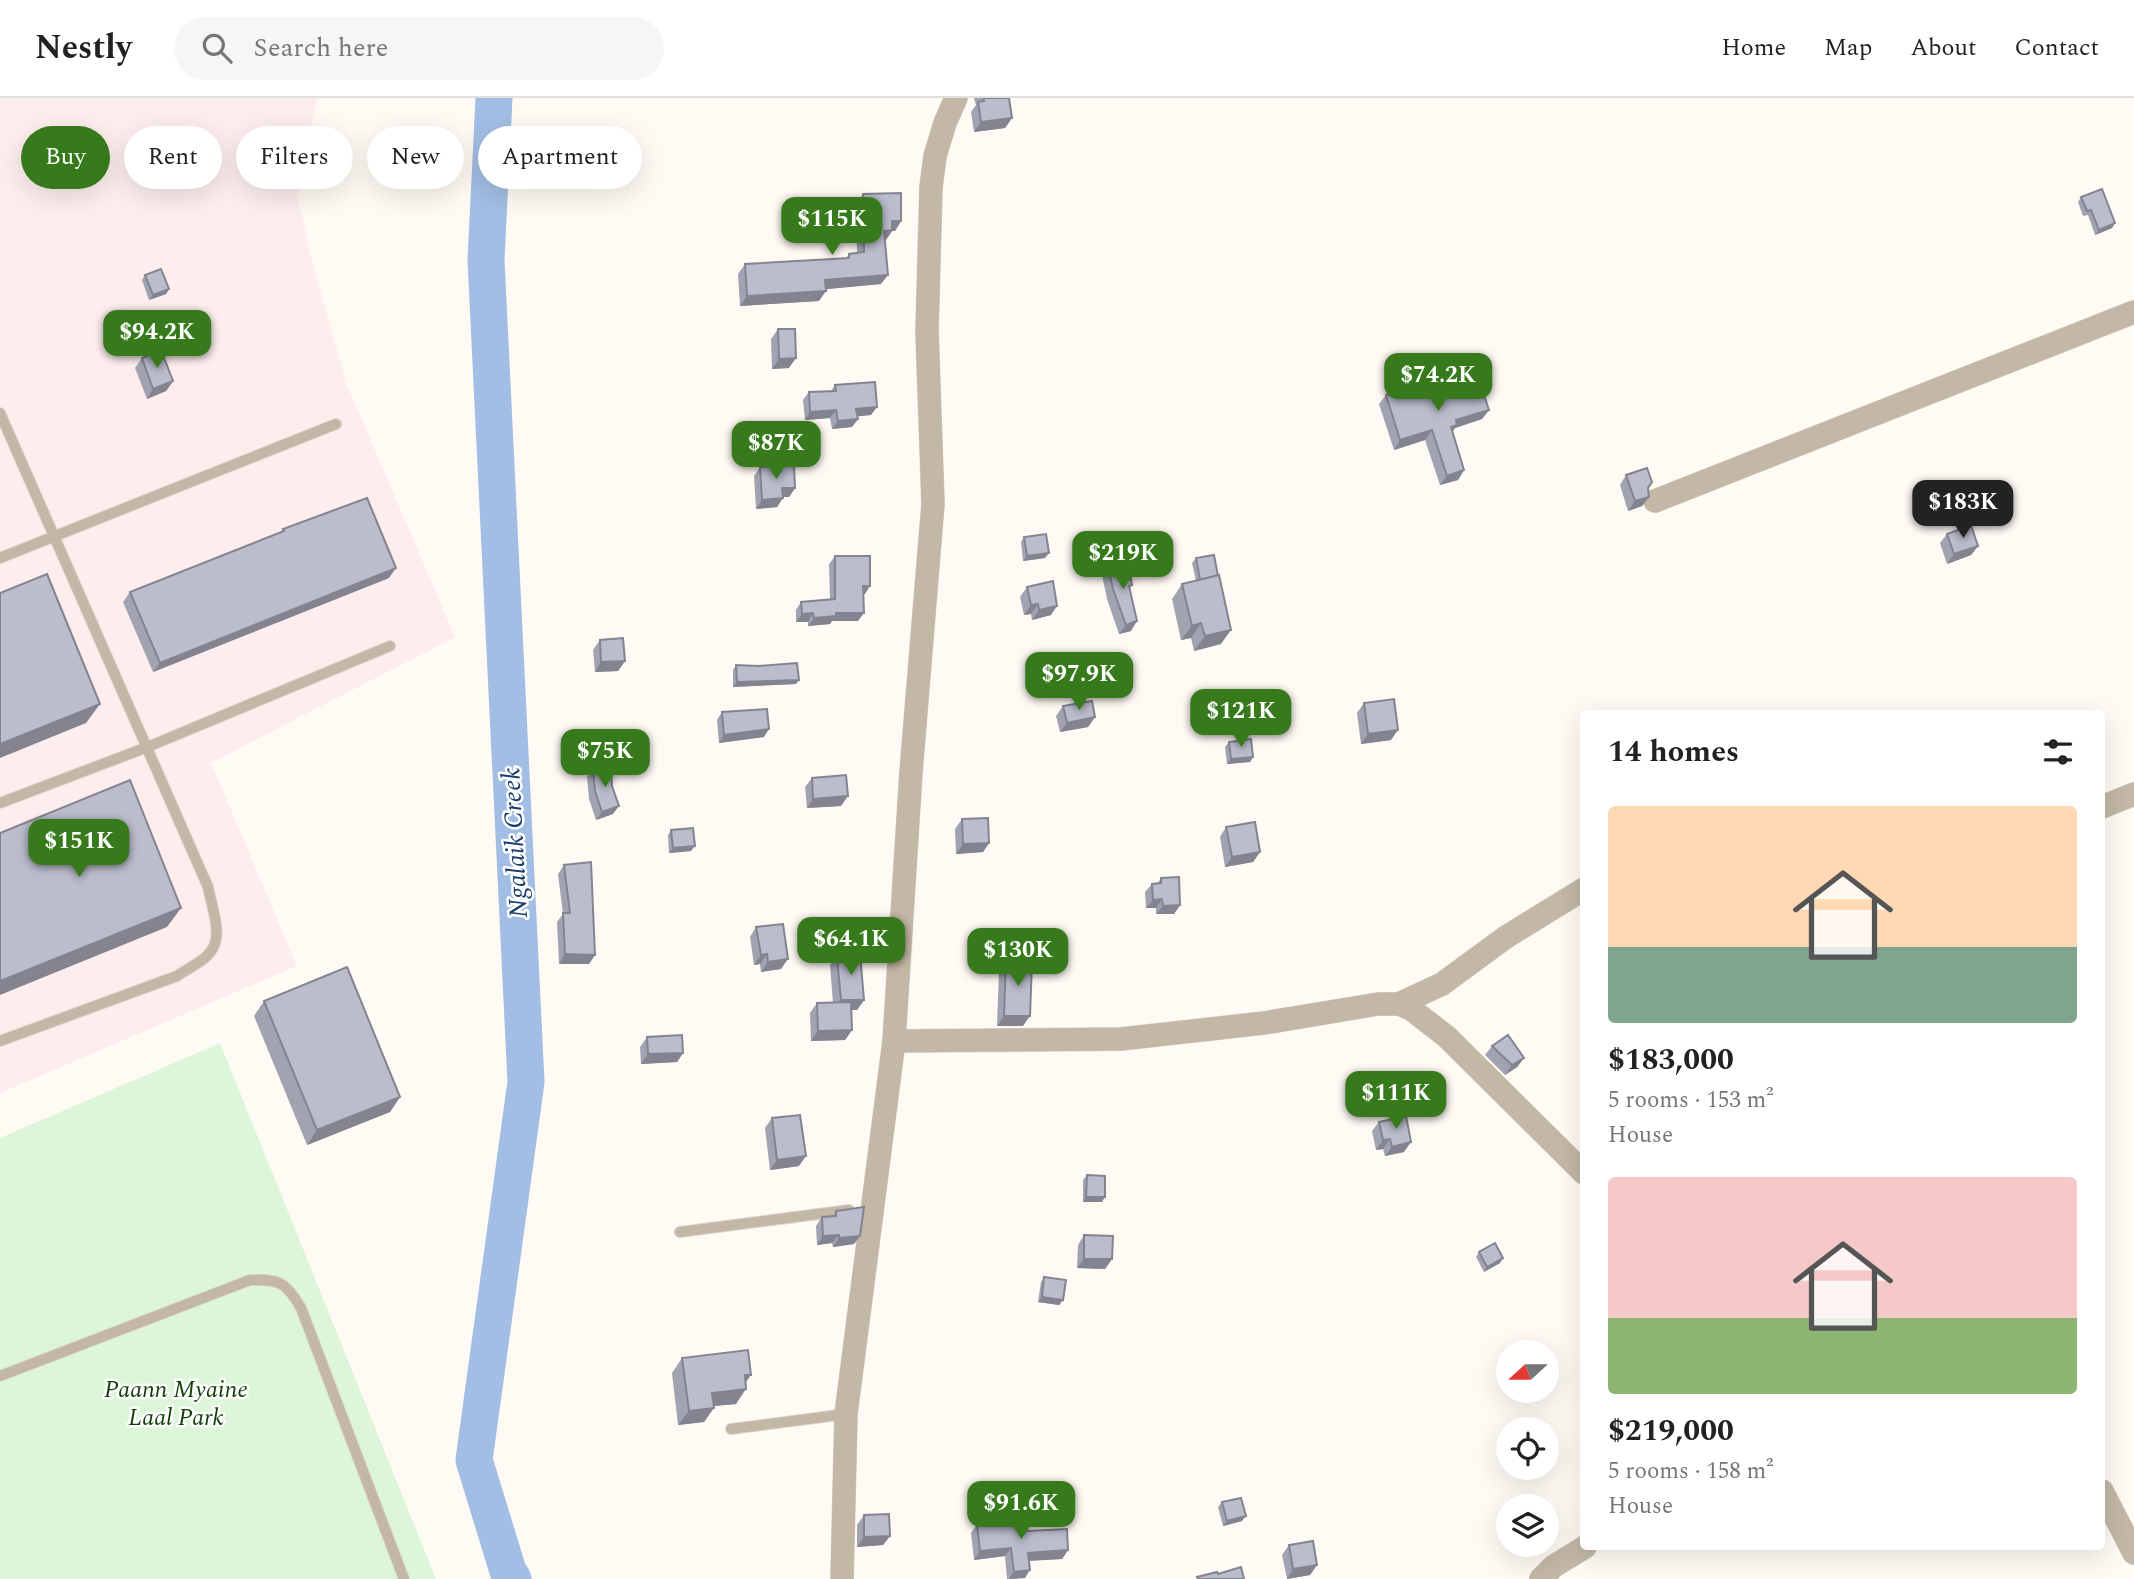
<!DOCTYPE html>
<meta charset="utf-8">
<style>
body{margin:0;font-family:Spectral,serif;background:#f6f6f6;color:#222;height:100vh;display:flex;flex-direction:column;font-size:26px;white-space:nowrap}
*{box-sizing:border-box;margin:0}
p{font-size:23px;color:#767676}
.icon{flex:none;width:38px;height:38px;fill:none;stroke:currentColor;stroke-width:2;stroke-linecap:round;stroke-linejoin:round}
.map{position:relative;flex:1;overflow:hidden}
.sheet{position:absolute;left:1580px;top:612px;width:525px;height:840px;display:flex;flex-direction:column;background:#fff;border-radius:7px;box-shadow:0 7px 28px #0002}
.sheet>*{flex:none}
.banner{position:absolute;left:21px;top:28px;width:665px;height:63px;display:flex;gap:14px}
.needle{width:46px;rotate:249deg}
.buttons{position:absolute;left:1496px;top:1242px;display:grid;gap:14px}
.buttons a{display:grid;place-items:center;width:63px;height:63px;border-radius:50%;background:#fff;box-shadow:0 7px 28px #0002;font-size:35px}
.price{position:absolute;translate:-50% -60px;padding:0 16px;border-radius:14px;background:#367a1b;color:#fff;font-size:23px;line-height:46px;filter:drop-shadow(0 2px 4px #0008)}
.price::after{content:'';position:absolute;left:50%;top:42px;width:21px;height:16px;margin-left:-10px;background:inherit;clip-path:polygon(0 0,100% 0,50% 100%)}
.price.selected{background:#222;color:#fff}
ul{padding:0;list-style:none}
li{display:grid;align-content:center;gap:14px;height:371px;padding:0 28px}
li span{display:grid;place-items:center;height:217px;border-radius:7px;color:#555}
li>.icon{margin-inline-start:auto}
span .icon{width:126px;height:126px;fill:#fffc;stroke-width:1}
li b{font-size:30px}
h2{display:flex;justify-content:space-between;align-items:center;height:84px;padding:0 28px;font-size:30px}
.chip{padding:0 24px;border-radius:32px;background:#fff;box-shadow:0 7px 28px #0002;font-size:24px;line-height:63px}
.chip.selected{background:#367a1b;color:#fff}
header{display:flex;align-items:center;gap:42px;box-sizing:border-box;height:98px;padding:0 35px;background:#fff;border-bottom:2px solid #e0e0e0}
header strong{font-size:33px}
nav{display:flex;gap:38px;margin-inline-start:auto;font-size:24px}
.search{width:490px;height:63px;background:#f6f6f6;display:flex;align-items:center;gap:18px;box-sizing:border-box;padding:0 24px;border-radius:38px;color:#767676;font-size:26px}
.map>svg:first-child{display:block}
.industrial{fill:#fdeded}
.green{fill:#ddf5d9}
.lines{fill:none;stroke-linecap:round;stroke-linejoin:round}
.river{stroke:#a2bee4;stroke-width:37}
.service-casing{stroke:#dbd6d0;stroke-width:12}
.minor-casing{stroke:#dbd6d0;stroke-width:24}
.service{stroke:#c3b7a5;stroke-width:10}
.minor{stroke:#c3b7a5;stroke-width:23}
.wall{fill:#a1a3b0}
.shaded-wall{fill:#838490}
.building{fill:#bbbdcd;stroke:#838490;stroke-width:2}
.labels{text-anchor:middle;stroke-width:5;stroke-linejoin:round;paint-order:stroke}
.park-label{font-size:24px;font-style:italic;fill:#133e09;stroke:#fff}
.water-label{font-size:26px;font-style:italic;fill:#183d6d;stroke:#fff}
</style>
<header>
<strong>Nestly</strong>
<div class="search"><svg class="icon" aria-label="search" viewBox="0 0 24 24"><circle cx="10" cy="10" r="6"/><path d="M15 15l6 6"/></svg>Search here</div>
<nav><a>Home</a><a>Map</a><a>About</a><a>Contact</a></nav>
</header>
<div class="map">
<svg width="2134" height="1481" viewBox="0 0 2134 1481">
<rect width="100%" height="100%" fill="#fffaf4"/>
<polygon class="industrial" points="0,0 317,0 297,95 312,164 347,287 455,539 211,665 297,868 0,995"/>
<polygon class="green" points="220,945 436,1481 0,1481 0,1040"/>
<g class="lines">
<polyline class="river" points="494,0 486,162 526,984 474,1362 508,1473 513,1481"/>
<defs>
<g id="service">
<path d="M0,315L208,789C211,806 222,834 213,850C206,863 188,870 177,878L0,943"/>
<polyline points="0,460 336,326"/>
<polyline points="0,705 145,650 390,548"/>
<polyline points="680,1134 849,1112"/>
<path d="M0,1278L250,1182C279,1181 286,1184 301,1210L404,1481"/>
<polyline points="731,1331 846,1316"/>
</g>
<g id="minor">
<polyline points="1655,403 2134,214"/>
<polyline points="2102,709 2134,696"/>
<polyline points="1399,906 1442,886 1506,839 1584,791"/>
<polyline points="894,943 1121,941 1264,925 1378,906 1399,906 1411,911 1447,939 1584,1075"/>
<polyline points="2102,1393 2134,1455"/>
<polyline points="842,1481 846,1316 894,943 911,674 933,406 927,233 931,89 935,58 945,25 956,0"/>
<polyline points="1541,1481 1554,1468 1585,1449"/>
</g>
</defs>
<use href="#service" class="service-casing"/>
<use href="#minor" class="minor-casing"/>
<use href="#service" class="service"/>
<use href="#minor" class="minor"/>
</g>
<g class="wall">
<polygon points="974,0 1009,0 1012,20 1005,30 974,34 971,14 976,7"/>
<polygon points="863,96 901,123 895,133 892,133 885,142 881,186 825,191 819,203 740,208 738,176 745,166 846,160 849,156 857,155 856,105"/>
<polygon points="2081,99 2115,125 2112,130 2095,137 2088,117 2083,118 2078,104"/>
<polygon points="145,177 169,191 166,196 149,202 142,182"/>
<polygon points="778,231 789,270 772,271 771,241"/>
<polygon points="142,260 173,283 166,293 147,301 135,270"/>
<polygon points="835,287 871,317 858,318 858,321 852,329 832,331 830,320 805,322 803,302 809,294 831,293"/>
<polygon points="1421,291 1489,312 1482,321 1455,330 1452,334 1464,372 1458,382 1440,387 1425,342 1394,352 1379,306 1386,297"/>
<polygon points="760,369 795,390 789,399 783,399 777,409 756,411 754,378"/>
<polygon points="1626,377 1648,390 1649,399 1642,408 1628,413 1620,387"/>
<polygon points="283,431 389,480 153,574 123,504 130,494 280,435"/>
<polygon points="1947,436 1978,448 1971,457 1947,466 1940,445"/>
<polygon points="1024,439 1045,460 1023,463 1021,444"/>
<polygon points="835,458 865,496 863,496 858,523 832,523 830,526 808,528 808,524 796,524 796,512 801,504 830,501 829,466"/>
<polygon points="1196,460 1221,546 1194,553 1191,540 1181,542 1172,501 1182,486 1196,483 1192,465"/>
<polygon points="1108,468 1130,491 1131,533 1119,536 1107,501 1102,477"/>
<polygon points="1027,489 1051,517 1032,522 1031,516 1024,517 1020,499"/>
<polygon points="600,542 625,563 618,573 595,574 593,552"/>
<polygon points="736,567 796,586 733,589 733,572"/>
<polygon points="1364,605 1391,642 1361,646 1357,615"/>
<polygon points="1063,608 1095,619 1088,629 1060,634 1056,618"/>
<polygon points="722,614 764,639 719,645 717,622"/>
<polygon points="1229,644 1253,659 1250,664 1227,666 1225,649"/>
<polygon points="593,671 613,716 596,722 589,701 587,679"/>
<polygon points="812,680 841,708 807,710 805,689"/>
<polygon points="962,721 989,745 983,754 956,756 955,731"/>
<polygon points="1226,729 1260,754 1253,764 1225,769 1220,739"/>
<polygon points="671,732 691,753 669,755 668,737"/>
<polygon points="564,767 595,857 589,866 559,866 557,824 563,816 558,776"/>
<polygon points="1161,780 1180,807 1174,816 1156,816 1156,810 1146,810 1145,794 1152,786 1158,785"/>
<polygon points="756,829 781,871 761,874 760,866 754,867 750,839"/>
<polygon points="837,858 864,902 857,912 852,912 852,932 845,942 811,943 810,915 817,905 833,905 830,867"/>
<polygon points="1006,862 1023,928 997,928 999,872"/>
<polygon points="264,903 400,999 390,1014 307,1047 254,918"/>
<polygon points="647,939 683,955 677,964 641,966 640,949"/>
<polygon points="1492,948 1524,960 1517,969 1505,977 1485,957"/>
<polygon points="772,1020 799,1068 770,1072 765,1030"/>
<polygon points="1379,1024 1404,1054 1385,1058 1383,1051 1376,1052 1372,1033"/>
<polygon points="1087,1077 1102,1104 1083,1104 1083,1082"/>
<polygon points="836,1113 860,1138 854,1146 833,1149 832,1145 817,1147 816,1128 822,1119 832,1119"/>
<polygon points="1084,1137 1112,1161 1105,1171 1077,1170 1078,1147"/>
<polygon points="1479,1154 1500,1165 1484,1174 1476,1159"/>
<polygon points="1044,1179 1063,1202 1059,1207 1038,1204 1041,1184"/>
<polygon points="682,1260 745,1284 736,1306 714,1308 704,1324 678,1327 672,1275"/>
<polygon points="1222,1404 1242,1423 1223,1428 1218,1409"/>
<polygon points="864,1417 890,1438 883,1447 857,1449 857,1427"/>
<polygon points="977,1426 1003,1428 1027,1433 1068,1452 1062,1461 1029,1463 1025,1480 1007,1481 1005,1458 974,1462 971,1435"/>
<polygon points="1289,1447 1317,1467 1310,1477 1287,1481 1282,1457"/>
</g>
<g class="shaded-wall">
<polygon points="1012,20 1005,30 974,34 981,24"/>
<polygon points="892,123 901,123 895,133 892,133 886,142 877,142"/>
<polygon points="2115,125 2112,130 2095,137 2099,132"/>
<polygon points="888,177 881,186 818,192 825,182"/>
<polygon points="169,191 166,196 149,202 153,197"/>
<polygon points="826,193 819,203 740,208 747,198"/>
<polygon points="796,260 789,270 772,271 779,261"/>
<polygon points="173,283 166,293 147,301 153,291"/>
<polygon points="877,309 871,317 851,319 856,311"/>
<polygon points="836,312 830,320 805,322 810,314"/>
<polygon points="1489,312 1482,321 1455,330 1451,336 1444,339 1456,322"/>
<polygon points="858,321 852,329 832,331 838,323"/>
<polygon points="1432,332 1425,342 1394,352 1400,342"/>
<polygon points="1464,372 1458,382 1440,387 1447,378"/>
<polygon points="782,390 795,390 789,399 776,399"/>
<polygon points="1649,399 1642,408 1628,413 1635,403"/>
<polygon points="783,400 777,409 756,411 762,402"/>
<polygon points="1978,448 1971,457 1947,466 1954,456"/>
<polygon points="1049,455 1045,460 1023,463 1027,458"/>
<polygon points="396,470 389,480 153,574 160,565"/>
<polygon points="863,488 870,488 865,496 857,496"/>
<polygon points="1038,506 1031,516 1024,517 1031,507"/>
<polygon points="1057,508 1051,517 1032,522 1039,512"/>
<polygon points="813,515 808,524 796,524 802,516"/>
<polygon points="836,515 864,515 858,523 832,523 830,526 808,528 814,520"/>
<polygon points="1137,523 1131,533 1119,536 1126,527"/>
<polygon points="1201,525 1191,540 1181,542 1192,528"/>
<polygon points="1231,532 1221,546 1194,553 1205,538"/>
<polygon points="625,563 618,573 595,574 601,564"/>
<polygon points="799,582 796,586 733,589 737,584"/>
<polygon points="100,606 86,625 0,660 0,646"/>
<polygon points="1095,619 1088,629 1060,634 1067,625"/>
<polygon points="769,631 764,639 719,645 724,637"/>
<polygon points="1398,632 1391,642 1361,646 1368,636"/>
<polygon points="1253,659 1250,664 1227,666 1231,661"/>
<polygon points="848,698 841,708 807,710 813,701"/>
<polygon points="619,708 613,716 596,722 602,714"/>
<polygon points="989,745 983,754 956,756 963,746"/>
<polygon points="695,748 691,753 669,755 673,750"/>
<polygon points="1260,754 1253,764 1225,769 1232,759"/>
<polygon points="1162,801 1156,810 1146,810 1153,802"/>
<polygon points="1180,807 1174,816 1156,816 1163,808"/>
<polygon points="181,810 167,829 0,897 0,883"/>
<polygon points="565,856 595,857 589,866 559,866"/>
<polygon points="767,856 760,866 754,867 761,857"/>
<polygon points="788,861 781,871 761,874 768,864"/>
<polygon points="841,902 864,902 857,912 834,912"/>
<polygon points="1004,918 1030,918 1023,928 997,928"/>
<polygon points="852,932 845,942 811,943 818,933"/>
<polygon points="683,955 677,964 641,966 648,956"/>
<polygon points="1524,960 1517,969 1505,977 1512,967"/>
<polygon points="400,999 390,1014 307,1047 317,1032"/>
<polygon points="1390,1041 1383,1051 1376,1052 1383,1042"/>
<polygon points="1411,1044 1404,1054 1385,1058 1392,1049"/>
<polygon points="806,1058 799,1068 770,1072 777,1062"/>
<polygon points="1086,1099 1105,1099 1102,1104 1083,1104"/>
<polygon points="839,1137 832,1145 817,1147 823,1138"/>
<polygon points="860,1138 854,1146 833,1149 839,1140"/>
<polygon points="1503,1160 1500,1165 1484,1174 1487,1169"/>
<polygon points="1084,1161 1112,1161 1105,1171 1077,1170"/>
<polygon points="1042,1199 1063,1202 1059,1207 1038,1204"/>
<polygon points="745,1277 751,1277 741,1291"/>
<polygon points="746,1291 736,1306 702,1309 712,1295"/>
<polygon points="714,1310 704,1324 678,1327 689,1313"/>
<polygon points="1246,1418 1242,1423 1223,1428 1227,1423"/>
<polygon points="890,1438 883,1447 857,1449 864,1439"/>
<polygon points="1011,1450 1005,1458 974,1462 980,1453"/>
<polygon points="1068,1452 1062,1461 1022,1463 1028,1455"/>
<polygon points="1317,1467 1310,1477 1287,1481 1293,1471"/>
<polygon points="1030,1472 1025,1480 1009,1481 1014,1474"/>
</g>
<g class="building">
<polygon points="983,0 1009,0 1012,20 981,24 978,4 984,3"/>
<polygon points="2102,91 2115,125 2099,132 2091,112 2087,113 2081,99"/>
<polygon points="901,95 901,123 892,123 892,132 884,133 888,177 825,182 826,193 747,198 745,166 849,160 849,156 864,154 863,96"/>
<polygon points="161,171 169,191 153,197 145,177"/>
<polygon points="778,231 795,231 796,260 779,261"/>
<polygon points="161,252 173,283 153,291 142,260"/>
<polygon points="1476,273 1489,312 1456,322 1457,327 1451,329 1464,372 1447,378 1432,332 1400,342 1386,297 1419,286 1421,291"/>
<polygon points="875,284 877,309 856,311 858,321 838,323 836,312 810,314 809,294 836,293 835,287"/>
<polygon points="794,367 795,390 782,390 783,400 762,402 760,369"/>
<polygon points="1647,370 1652,384 1648,390 1649,399 1635,403 1626,377"/>
<polygon points="367,400 396,470 160,565 130,494 284,433 283,431"/>
<polygon points="1971,427 1978,448 1954,456 1947,436"/>
<polygon points="1046,436 1049,455 1027,458 1024,439"/>
<polygon points="1214,457 1218,478 1200,482 1196,460"/>
<polygon points="835,458 870,458 870,488 863,488 864,515 836,515 836,518 814,520 813,515 802,516 801,504 835,501"/>
<polygon points="1128,464 1132,487 1129,488 1137,523 1126,527 1113,491 1108,468"/>
<polygon points="47,476 100,606 0,646 0,495"/>
<polygon points="1219,477 1231,532 1205,538 1201,525 1192,528 1182,486"/>
<polygon points="1053,483 1057,508 1039,512 1038,506 1031,507 1027,489"/>
<polygon points="623,540 625,563 601,564 600,542"/>
<polygon points="797,565 799,582 737,584 736,567 758,568"/>
<polygon points="1394,601 1398,632 1368,636 1364,605"/>
<polygon points="1092,603 1095,619 1067,625 1063,608"/>
<polygon points="767,611 769,631 724,637 722,614"/>
<polygon points="1251,641 1253,659 1231,661 1229,644"/>
<polygon points="611,670 612,688 619,708 602,714 595,693 593,671"/>
<polygon points="846,677 848,698 813,701 812,680"/>
<polygon points="130,682 181,810 0,883 0,735"/>
<polygon points="988,720 989,745 963,746 962,721"/>
<polygon points="1255,724 1260,754 1232,759 1226,729"/>
<polygon points="693,730 695,748 673,750 671,732"/>
<polygon points="591,764 595,857 565,856 563,815 570,815 564,767"/>
<polygon points="1179,779 1180,807 1163,808 1162,801 1153,802 1152,786 1161,785 1161,780"/>
<polygon points="783,826 788,861 768,864 767,856 761,857 756,829"/>
<polygon points="860,856 864,902 841,902 837,858"/>
<polygon points="1006,862 1032,863 1030,918 1004,918"/>
<polygon points="347,869 400,999 317,1032 264,903"/>
<polygon points="851,904 852,932 818,933 817,905"/>
<polygon points="682,937 683,955 648,956 647,939"/>
<polygon points="1508,937 1524,960 1512,967 1492,948"/>
<polygon points="800,1017 806,1058 777,1062 772,1020"/>
<polygon points="1406,1018 1411,1044 1392,1049 1390,1041 1383,1042 1379,1024"/>
<polygon points="1087,1077 1105,1078 1105,1099 1086,1099"/>
<polygon points="864,1109 860,1138 839,1140 839,1137 823,1138 822,1119 836,1118 836,1113"/>
<polygon points="1084,1137 1113,1138 1112,1161 1084,1161"/>
<polygon points="1495,1145 1503,1160 1487,1169 1479,1154"/>
<polygon points="1044,1179 1066,1182 1063,1202 1042,1199"/>
<polygon points="748,1252 751,1277 745,1277 746,1291 712,1295 714,1310 689,1313 682,1260"/>
<polygon points="1241,1400 1246,1418 1227,1423 1222,1404"/>
<polygon points="889,1416 890,1438 864,1439 864,1417"/>
<polygon points="1003,1424 1003,1428 1027,1426 1027,1433 1067,1431 1068,1452 1028,1455 1030,1472 1014,1474 1011,1450 980,1453 977,1426"/>
<polygon points="1313,1443 1317,1467 1293,1471 1289,1447"/>
<polygon points="1241,1469 1244,1481 1198,1481 1197,1479 1217,1474 1218,1476"/>
</g>
<g class="labels">
<g class="park-label">
<text x="176" y="1299">Paann Myaine<tspan x="176" dy="28">Laal Park</tspan></text>
</g>
<g class="water-label">
<text transform="translate(514 745) rotate(-93)" y="9">Ngalaik Creek</text>
</g>
</g>
</svg>
<div class="buttons">
<a><svg class="needle" viewBox="-14 -14 28 28"><path d="M0-13l5 13h-10z" fill="#e53935"/><path d="M0 13l5-13h-10z" fill="#767676"/></svg></a>
<a><svg class="icon" aria-label="locate" viewBox="0 0 24 24"><circle cx="12" cy="12" r="6"/><path d="M12 2v4M12 18v4M2 12h4M18 12h4"/></svg></a>
<a><svg class="icon" aria-label="layers" viewBox="0 0 24 24"><path d="M12 4l9 5-9 5-9-5zM3 14l9 5 9-5"/></svg></a>
</div>
<b class="price" style="left:832px;top:159px">$115K</b>
<b class="price" style="left:157px;top:272px">$94.2K</b>
<b class="price" style="left:1438px;top:315px">$74.2K</b>
<b class="price" style="left:776px;top:383px">$87K</b>
<b class="price selected" style="left:1963px;top:442px">$183K</b>
<b class="price" style="left:1123px;top:493px">$219K</b>
<b class="price" style="left:1079px;top:614px">$97.9K</b>
<b class="price" style="left:1241px;top:651px">$121K</b>
<b class="price" style="left:605px;top:691px">$75K</b>
<b class="price" style="left:79px;top:781px">$151K</b>
<b class="price" style="left:851px;top:879px">$64.1K</b>
<b class="price" style="left:1018px;top:890px">$130K</b>
<b class="price" style="left:1396px;top:1033px">$111K</b>
<b class="price" style="left:1021px;top:1443px">$91.6K</b>
<div class="banner">
<a class="chip selected">Buy</a>
<a class="chip">Rent</a>
<a class="chip">Filters</a>
<a class="chip">New</a>
<a class="chip">Apartment</a>
</div>
<section class="sheet">
<h2>14 homes<svg class="icon" aria-label="filters" viewBox="0 0 24 24"><path d="M4 7h16M4 17h16"/><circle cx="9" cy="7" r="2"/><circle cx="15" cy="17" r="2"/></svg></h2>
<ul>
<li><span style="background:linear-gradient(#ffd9b3 65%,#7fa58c 0)"><svg class="icon" aria-label="home" viewBox="0 0 24 24"><path d="M3 11l9-7 9 7M6 9v11h12V9"/></svg></span><div><b>$183,000</b><p>5 rooms · 153 m²</p><p>House</p></div></li>
<li><span style="background:linear-gradient(#f6c9c9 65%,#8fb573 0)"><svg class="icon" aria-label="home" viewBox="0 0 24 24"><path d="M3 11l9-7 9 7M6 9v11h12V9"/></svg></span><div><b>$219,000</b><p>5 rooms · 158 m²</p><p>House</p></div></li>
</ul>
</section>
</div>
